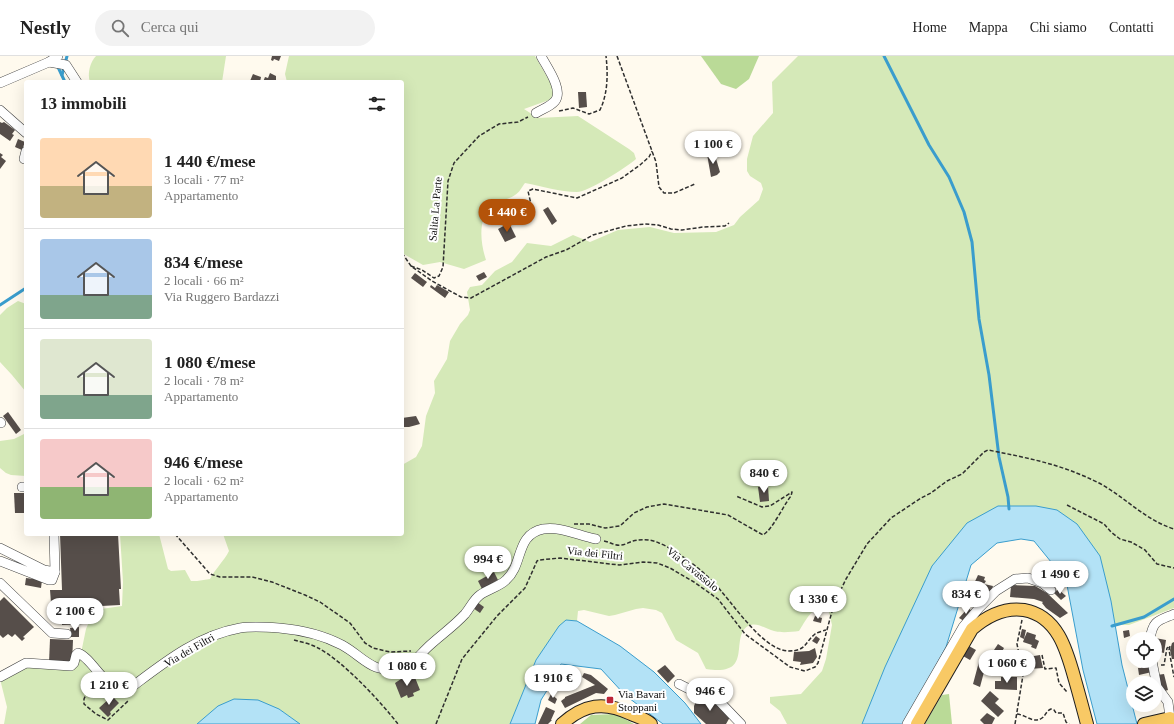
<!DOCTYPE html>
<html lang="it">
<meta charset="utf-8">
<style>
body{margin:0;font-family:Georgia,serif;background:#f2f2f2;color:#222;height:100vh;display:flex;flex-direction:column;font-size:15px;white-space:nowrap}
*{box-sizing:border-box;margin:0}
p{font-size:13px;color:#767676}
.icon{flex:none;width:22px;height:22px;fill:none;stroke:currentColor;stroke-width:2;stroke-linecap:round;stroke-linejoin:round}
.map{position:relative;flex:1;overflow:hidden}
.details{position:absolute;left:24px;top:24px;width:380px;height:456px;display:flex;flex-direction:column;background:#fff;border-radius:4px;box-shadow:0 4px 16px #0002}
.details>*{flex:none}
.fabs{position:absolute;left:1126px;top:576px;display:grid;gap:8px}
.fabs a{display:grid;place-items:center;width:36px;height:36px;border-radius:50%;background:#fff;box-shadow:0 4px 16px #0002;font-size:20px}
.price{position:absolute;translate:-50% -34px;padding:0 9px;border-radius:14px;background:#fff;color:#222;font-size:13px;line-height:26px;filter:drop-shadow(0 1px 2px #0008)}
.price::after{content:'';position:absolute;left:50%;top:24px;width:12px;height:9px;margin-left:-6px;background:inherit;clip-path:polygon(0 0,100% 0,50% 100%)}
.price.current{background:#b45309;color:#fff}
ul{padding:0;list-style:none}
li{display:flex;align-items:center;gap:12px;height:100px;padding:0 16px}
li+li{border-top:1px solid #e0e0e0}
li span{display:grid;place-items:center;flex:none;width:112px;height:80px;border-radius:4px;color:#555}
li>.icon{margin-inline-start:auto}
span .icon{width:48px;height:48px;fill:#fffc;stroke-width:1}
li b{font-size:17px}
h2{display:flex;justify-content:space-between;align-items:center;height:48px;padding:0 16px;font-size:17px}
header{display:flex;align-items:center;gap:24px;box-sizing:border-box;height:56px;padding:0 20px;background:#fff;border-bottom:1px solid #e0e0e0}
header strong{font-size:19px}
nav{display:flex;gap:22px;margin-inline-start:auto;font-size:14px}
.search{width:280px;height:36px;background:#f2f2f2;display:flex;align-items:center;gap:10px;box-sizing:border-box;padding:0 14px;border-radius:22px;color:#767676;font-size:15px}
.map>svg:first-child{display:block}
.green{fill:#d5e9b8}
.forest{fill:#bada97}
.water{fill:#b3e2f6;stroke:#3a9dcd}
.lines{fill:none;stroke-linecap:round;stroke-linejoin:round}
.stream{stroke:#3a9dcd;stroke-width:3}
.building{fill:#564e4a}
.minor-casing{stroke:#404040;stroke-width:10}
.major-casing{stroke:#1e1e1e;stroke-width:14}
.path{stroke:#2f2f2f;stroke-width:1.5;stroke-dasharray:4 2;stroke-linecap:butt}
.minor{stroke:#fff;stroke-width:9}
.major{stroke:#f8c965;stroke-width:12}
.poi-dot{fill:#bd2638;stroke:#fff;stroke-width:1.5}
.labels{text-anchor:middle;stroke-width:4;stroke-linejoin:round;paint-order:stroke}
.street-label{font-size:11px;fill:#0d0d0d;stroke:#fff}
.poi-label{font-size:11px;fill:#0d0d0d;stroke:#fff;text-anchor:start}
</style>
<header>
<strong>Nestly</strong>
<div class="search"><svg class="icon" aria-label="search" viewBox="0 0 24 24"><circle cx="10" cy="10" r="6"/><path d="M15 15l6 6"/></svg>Cerca qui</div>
<nav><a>Home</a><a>Mappa</a><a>Chi siamo</a><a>Contatti</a></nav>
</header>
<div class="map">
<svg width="1174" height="668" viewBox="0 0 1174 668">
<rect width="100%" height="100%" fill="#fffaee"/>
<g class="green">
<path d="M96,0H226L222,26H90C87,18 90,6 96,0Z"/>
<path d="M289,0H535L553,31L554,37L552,43L524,53L538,62L578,60L629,93L634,97L636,103C627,111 588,136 577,136C560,136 542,130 525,127C522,131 519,137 515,139C510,143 501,144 495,148C477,159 480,186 486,204L464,213L440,206L423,209L402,197V26H287L285,18Z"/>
<path d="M798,0H1174V552L1129,569H1114L1111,545L998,450L903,573L885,611L862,668H787L780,655L770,647V641L801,638L822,615L826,603L832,569L829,556C813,546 807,563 799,575C791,576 781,577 774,575C765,573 757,565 748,570C729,582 755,621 706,613L698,597L676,584L662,557L656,554L643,552L636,553L615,559L609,560L584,554L578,555L577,565L566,564L536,604L510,668H300L279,653L198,667L197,668H4L7,651L0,623L27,609L80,602L86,573L94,554L122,550L123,526L120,478H159L168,513L171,515L185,514L191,525H197L210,523C215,513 224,505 229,495L223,478H402V409L416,401L422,390L426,360L435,337L434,325L447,303L450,285L460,268L468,259L470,254L467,236L470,231L482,229L495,215L512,206L527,187L551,190L573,179L590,186L618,174L650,171L674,177L716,176L734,169L740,161L759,144L763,133L761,127L750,120L747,115V103L753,80L773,57L772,26Z"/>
<polygon points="18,245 26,248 26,336 12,319 0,306 0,259 7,252"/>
<polygon points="26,377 26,420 11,419 6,417 0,412 0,385 14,383"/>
</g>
<g class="forest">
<polygon points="701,0 759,0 749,23 736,33 721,28"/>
<polygon points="949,638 952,668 925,668 942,639"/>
<polygon points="616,658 634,668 580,668 591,659"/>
</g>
<g class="water">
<polygon points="998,450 1036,450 1057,454 1077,468 1100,500 1111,545 1122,609 1137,668 1097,668 1083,614 1067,529 1056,512 1034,485 1021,483 997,487 971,509 946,591 905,668 862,668 885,611 932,510 967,467"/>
<polygon points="566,564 577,565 620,590 654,616 685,647 701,668 663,668 625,639 601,613 561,608 551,628 541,644 535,668 510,668 536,604 559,570"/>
<polygon points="234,643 258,644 279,653 300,668 197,668 218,650"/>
</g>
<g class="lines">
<g class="stream">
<polyline points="884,0 929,89 949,121 964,156 972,186 979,263 989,319 999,401 1008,441 1009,453"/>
<polyline points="57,9 65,26"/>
<polyline points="62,19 67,0"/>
<polyline points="0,249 26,232"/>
<polyline points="1112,570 1144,561 1174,543"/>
</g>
</g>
<g class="building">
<polygon points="272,0 281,0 279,5 274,3 273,5 271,4"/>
<polygon points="270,17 276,20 276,26 263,26 265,21 268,22"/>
<polygon points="253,18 261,21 260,26 250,25"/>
<polygon points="578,36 586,36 587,51 579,52"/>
<polygon points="0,66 2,67 4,66 15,74 12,78 14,79 10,85 0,78"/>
<polygon points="18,83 25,86 22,94 15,91"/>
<polygon points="714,96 720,116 717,119 711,121 707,98"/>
<polygon points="0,97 3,99 1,101 6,105 0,113"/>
<polygon points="548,151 557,165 552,169 543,154"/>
<polygon points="509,167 516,181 505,186 498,173"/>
<polygon points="484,216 487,221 479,225 476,220"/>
<polygon points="415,217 427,226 423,231 411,222"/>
<polygon points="431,229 435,232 437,229 449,236 445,242 430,231"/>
<polygon points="8,356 21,374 16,378 3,360"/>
<polygon points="416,360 420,368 409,371 402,371 402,362"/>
<polygon points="768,430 769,445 760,446 758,431"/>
<polygon points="14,437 26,437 26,457 15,457"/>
<polygon points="60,478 118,478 121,533 119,533 120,549 83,551 84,568 62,569 62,564 57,560 52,560 50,534 62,534"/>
<polygon points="494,516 498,524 482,533 478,525"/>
<polygon points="978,519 985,521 984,524 986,525 984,528 993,530 991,536 971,534"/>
<polygon points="26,522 42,524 41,532 25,529"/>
<polygon points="1013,529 1035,530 1047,537 1068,557 1060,562 1046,552 1042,547 1043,546 1034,543 1010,541 1011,530"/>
<polygon points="1058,533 1066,540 1061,544 1054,537"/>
<polygon points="987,536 983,547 978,549 972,547 973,538"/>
<polygon points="4,541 34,571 23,581 25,582 22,585 15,578 12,581 8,578 3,582 0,579 0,545"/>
<polygon points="477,546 484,551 480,557 473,552"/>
<polygon points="968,552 972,555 964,565 959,562"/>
<polygon points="815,560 822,562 821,567 813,565"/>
<polygon points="79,571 79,581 71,581 70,572"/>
<polygon points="1022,573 1026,574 1024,583 1027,576 1036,579 1035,583 1039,585 1036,593 1031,591 1032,589 1023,586 1024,583 1020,581"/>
<polygon points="1129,574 1130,580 1124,582 1123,575"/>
<polygon points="816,580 820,583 817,588 812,585"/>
<polygon points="1155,582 1166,584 1164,597 1155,595"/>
<polygon points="50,583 73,584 72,608 49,607"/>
<polygon points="1174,586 1174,603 1172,603 1170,594 1172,587"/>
<polygon points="998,588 1004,592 999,601 992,597"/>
<polygon points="969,590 976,594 970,604 963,600"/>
<polygon points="815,592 817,601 813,607 800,609 801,606 793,605 794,596 809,595"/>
<polygon points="1040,599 1043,612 1029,613 1028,601"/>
<polygon points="980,602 992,606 989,618 984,616 980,631 973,628"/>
<polygon points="995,606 1005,608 1003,616 1001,617 993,614"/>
<polygon points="1150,606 1152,616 1139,619 1138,612 1141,612 1140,608"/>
<polygon points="665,609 675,620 668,627 657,615"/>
<polygon points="584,617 591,619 608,633 604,638 596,637 565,652 561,645 565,642 565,641 595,629 582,621"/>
<polygon points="1164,618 1168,634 1162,636 1157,619"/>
<polygon points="414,619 420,634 413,637 414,640 408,642 407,639 401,642 395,627 404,621 405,623"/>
<polygon points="1001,621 1017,621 1017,634 995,633 995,625 1001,625"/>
<polygon points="990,635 999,643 995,647 1004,655 998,661 981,645"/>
<polygon points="551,638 557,643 555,648 548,644"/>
<polygon points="699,638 709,642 709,645 718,650 730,661 726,668 706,668 694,657 694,650"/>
<polygon points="112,640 119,647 110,656 111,658 108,661 99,652"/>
<polygon points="546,651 555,655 551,664 552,664 548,668 538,668"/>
<polygon points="987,657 995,662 992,668 984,668 980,664"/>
</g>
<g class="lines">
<defs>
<g id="minor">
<polyline points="49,6 66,9 77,26"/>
<polyline points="0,27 49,6 58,0"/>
<polyline points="0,54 26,77"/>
<path d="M536,57C542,53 550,51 555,45C564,34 546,10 541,0"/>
<polyline points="24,103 26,95"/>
<polyline points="0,366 1,367"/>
<polyline points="22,431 26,431"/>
<polyline points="54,478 55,516"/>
<polyline points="0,492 44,514 55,516 52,524 49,524 0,505"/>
<polyline points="0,527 52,577 67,578"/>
<path d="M1150,583C1153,564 1158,565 1174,558"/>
<polyline points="1152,605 1157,631 1168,646 1170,662"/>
<path d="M0,621L26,607L71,610L74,607L76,599L78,597C91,601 106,634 125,636C160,610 195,580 240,572C252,570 266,571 279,572C302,574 321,578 342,589C364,601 372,619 401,612C414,609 420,598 429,590C441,579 454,570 465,558C470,552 474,543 480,539C488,533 499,531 506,524C524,508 515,479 543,473C561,470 579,480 596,483"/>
<polyline points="679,628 689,633 703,635 719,645 741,668"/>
<polyline points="907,668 963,571 979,552 996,535 1015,523 1028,522 1042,527 1051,534"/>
</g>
<g id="major">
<path d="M562,668C584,648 604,645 631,658C638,661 646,663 651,668"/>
<path d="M917,668L972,573C987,560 1004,551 1024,554C1058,560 1067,595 1075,624C1079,638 1083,653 1087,668"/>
<polyline points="1144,668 1170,662 1174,664"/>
</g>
</defs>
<use href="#minor" class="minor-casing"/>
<use href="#major" class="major-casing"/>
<g class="path">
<polyline points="617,0 656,106 659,131 664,137 674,137 695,128"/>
<path d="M559,55L573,52L589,58L600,54C608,37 608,18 606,0"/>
<polyline points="533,157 528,135 533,133 577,142 622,122 640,109 649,101 652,95"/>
<polyline points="402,197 411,210 432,225 461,241 471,242 546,201 566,194 593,179 626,170 645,168 658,169 671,173 682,174 703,171 725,170 729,167"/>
<polyline points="411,210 422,214 434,222 439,220 443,211 448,125 454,107 479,80 499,68 518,66 528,61"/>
<polyline points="1067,449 1104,468 1111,476 1120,483 1131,486 1145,494 1157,508 1174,512"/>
<path d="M574,468H589L605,472L620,470L634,457L647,451L664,448L728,459L763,479C773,473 783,450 791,440L792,436L770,450L762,451L736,440"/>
<polyline points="175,478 210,518 220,521 252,521 272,526 305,539 320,546 350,567 365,587 373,592 390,596 411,595"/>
<path d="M604,485C610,486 615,490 621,489C625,489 629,486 633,485C642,483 651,483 659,487C675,493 702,514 713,526C731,544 762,594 788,595C807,595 804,587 815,578C818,576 823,575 826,574"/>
<path d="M294,584C302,586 311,588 318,592C343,605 380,645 398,668"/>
<polyline points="1042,599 1045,613 1056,612 1059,627 1067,636"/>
<polyline points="1161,609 1164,609 1167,592 1170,590 1169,594 1174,621"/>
<polyline points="92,624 84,643 84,648 96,658 108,664 128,645"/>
<path d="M1017,658C1026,659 1034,668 1042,662C1046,659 1046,655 1051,653L1054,654L1056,657H1063L1066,666L1069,668"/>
<path d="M436,668L462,603L497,560L525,532L537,505L539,504L560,502L619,509L643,506L657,507L670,512L694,526L718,543L745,578L790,611L805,615L815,611L818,607L834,548L846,523L867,488L891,462L921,442L931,437L947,425L962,418L984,396L988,394C1028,402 1061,408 1099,427C1125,441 1145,464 1174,473"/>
<polyline points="1015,668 1023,619 1017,588 1022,564"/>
</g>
<use href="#minor" class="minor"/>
<use href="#major" class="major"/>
</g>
<rect class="poi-dot" x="606" y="640" width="8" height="8" rx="2"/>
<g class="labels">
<g class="street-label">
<text transform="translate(435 153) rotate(-85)" y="4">Salita La Parte</text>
<text transform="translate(595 497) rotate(6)" y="4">Via dei Filtri</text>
<text transform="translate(693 513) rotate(39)" y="4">Via Cavassolo</text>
<text transform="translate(189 594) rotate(-30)" y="4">Via dei Filtri</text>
</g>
<g class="poi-label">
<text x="618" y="642">Via Bavari<tspan x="618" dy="13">Stoppani</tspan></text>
</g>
</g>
</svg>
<div class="fabs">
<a><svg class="icon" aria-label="locate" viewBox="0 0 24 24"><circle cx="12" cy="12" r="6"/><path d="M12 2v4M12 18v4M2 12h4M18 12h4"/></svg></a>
<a><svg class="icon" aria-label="layers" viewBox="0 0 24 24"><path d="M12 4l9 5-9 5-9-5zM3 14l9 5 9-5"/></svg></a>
</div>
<b class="price" style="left:713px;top:109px">1 100 €</b>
<b class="price current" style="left:507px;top:177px">1 440 €</b>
<b class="price" style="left:764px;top:438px">840 €</b>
<b class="price" style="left:488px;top:524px">994 €</b>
<b class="price" style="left:1060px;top:539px">1 490 €</b>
<b class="price" style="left:966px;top:559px">834 €</b>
<b class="price" style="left:818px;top:564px">1 330 €</b>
<b class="price" style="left:75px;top:576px">2 100 €</b>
<b class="price" style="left:1007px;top:628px">1 060 €</b>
<b class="price" style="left:407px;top:631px">1 080 €</b>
<b class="price" style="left:553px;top:643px">1 910 €</b>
<b class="price" style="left:109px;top:650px">1 210 €</b>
<b class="price" style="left:710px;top:656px">946 €</b>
<section class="details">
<h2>13 immobili<svg class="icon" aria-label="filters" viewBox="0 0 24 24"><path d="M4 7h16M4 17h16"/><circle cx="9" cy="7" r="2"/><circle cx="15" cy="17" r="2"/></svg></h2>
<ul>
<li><span style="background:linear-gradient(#ffd9b3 60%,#c2b280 0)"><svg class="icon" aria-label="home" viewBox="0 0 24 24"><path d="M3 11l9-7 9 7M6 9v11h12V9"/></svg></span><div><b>1 440 €/mese</b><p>3 locali · 77 m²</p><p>Appartamento</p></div></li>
<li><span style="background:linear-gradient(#a9c7e8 70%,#7fa58c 0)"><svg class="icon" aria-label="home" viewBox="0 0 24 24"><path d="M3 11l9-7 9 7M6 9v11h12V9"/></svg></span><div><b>834 €/mese</b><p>2 locali · 66 m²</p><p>Via Ruggero Bardazzi</p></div></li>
<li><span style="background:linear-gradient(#dfe7d0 70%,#7fa58c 0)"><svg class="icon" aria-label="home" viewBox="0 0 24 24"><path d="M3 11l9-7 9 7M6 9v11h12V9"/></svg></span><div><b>1 080 €/mese</b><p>2 locali · 78 m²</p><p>Appartamento</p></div></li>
<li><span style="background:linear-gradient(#f6c9c9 60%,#8fb573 0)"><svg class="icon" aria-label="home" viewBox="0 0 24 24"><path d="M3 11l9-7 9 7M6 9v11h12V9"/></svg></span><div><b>946 €/mese</b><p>2 locali · 62 m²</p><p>Appartamento</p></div></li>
</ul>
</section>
</div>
